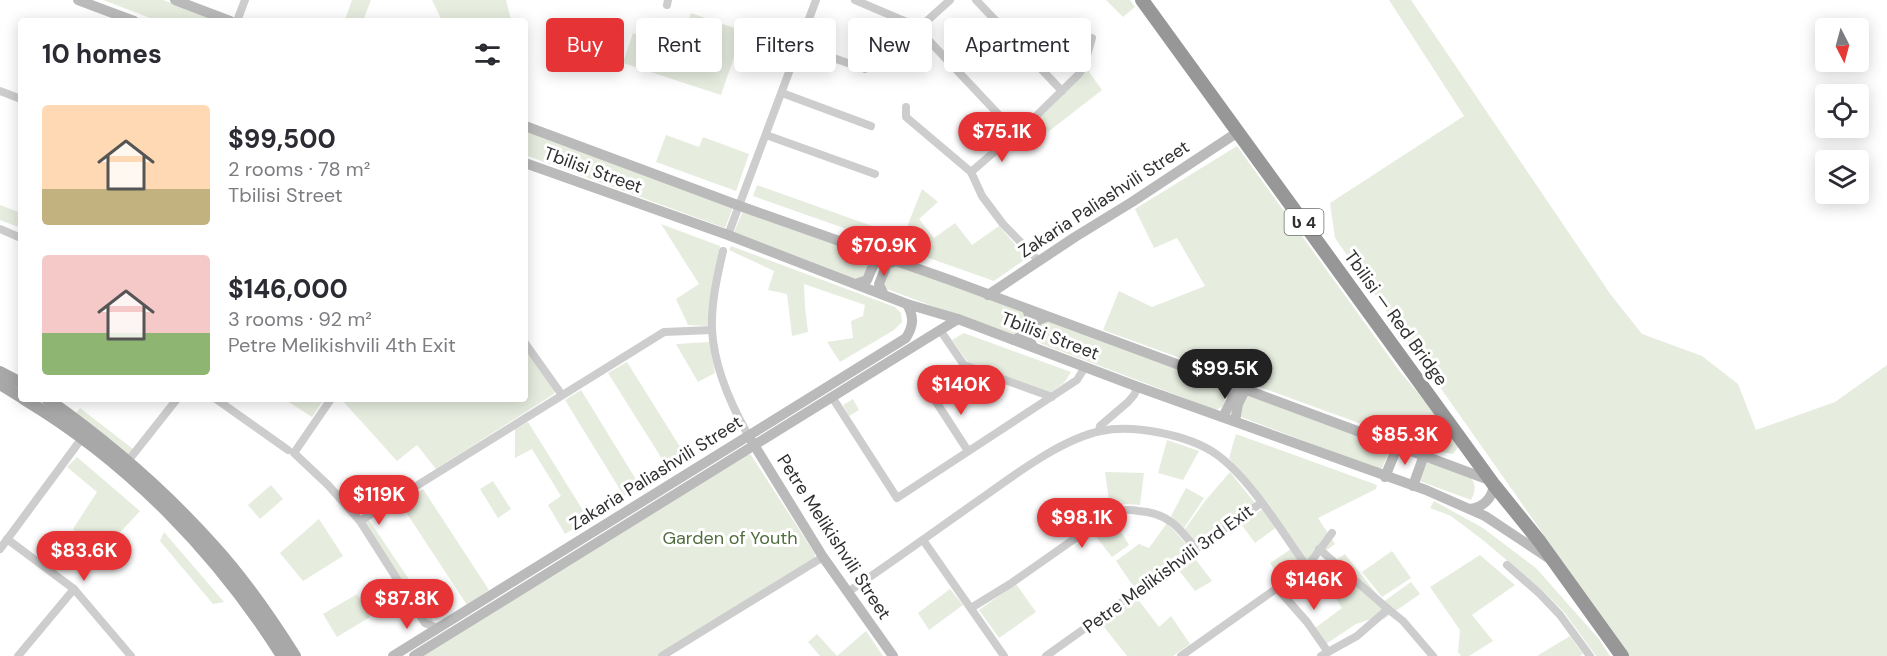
<!DOCTYPE html>
<meta charset="utf-8">
<style>
body{margin:0;font-family:"DM Sans","Noto Sans Georgian",sans-serif;background:#f7f7f7;color:#2b2b33;height:100vh;display:flex;flex-direction:column;font-size:22px;white-space:nowrap}
*{box-sizing:border-box;margin:0}
p{font-size:20px;color:#7c7c81}
.icon{flex:none;width:33px;height:33px;fill:none;stroke:currentColor;stroke-width:2;stroke-linecap:round;stroke-linejoin:round}
.map{position:relative;flex:1;overflow:hidden}
.side{position:absolute;left:18px;top:18px;width:510px;height:384px;display:flex;flex-direction:column;background:#fff;border-radius:6px;box-shadow:0 3px 15px #0003}
.side>*{flex:none}
.guide{position:absolute;left:546px;top:18px;width:570px;height:54px;display:flex;gap:12px}
.needle{width:39px;rotate:174deg}
.fabs{position:absolute;left:1815px;top:18px;display:grid;gap:12px}
.fabs a{display:grid;place-items:center;width:54px;height:54px;border-radius:6px;background:#fff;box-shadow:0 3px 15px #0003;font-size:30px}
.price{position:absolute;translate:-50% -51px;padding:0 14px;border-radius:21px;background:#e63436;color:#fff;font-size:20px;line-height:39px;filter:drop-shadow(0 2px 3px #0008)}
.price::after{content:'';position:absolute;left:50%;top:36px;width:18px;height:14px;margin-left:-9px;background:inherit;clip-path:polygon(0 0,100% 0,50% 100%)}
.price.current{background:#222;color:#fff}
ul{padding:0;list-style:none}
li{display:flex;align-items:center;gap:18px;height:150px;padding:0 24px}
li span{display:grid;place-items:center;flex:none;width:168px;height:120px;border-radius:6px;color:#555}
li>.icon{margin-inline-start:auto}
span .icon{width:72px;height:72px;fill:#fffc;stroke-width:1}
li b{font-size:26px}
h2{display:flex;justify-content:space-between;align-items:center;height:72px;padding:0 24px;font-size:26px}
.tag{padding:0 21px;border-radius:6px;background:#fff;box-shadow:0 3px 15px #0003;font-size:21px;line-height:54px}
.tag.current{background:#e63436;color:#fff}
.map>svg:first-child{display:block}
.green{fill:#e6eddf}
.lines{fill:none;stroke-linecap:round;stroke-linejoin:round}
.street{stroke:#cdcdcd;stroke-width:8}
.secondary{stroke:#bababa;stroke-width:10}
.primary{stroke:#a8a8a8;stroke-width:12}
.highway{stroke:#979797;stroke-width:14}
.labels{text-anchor:middle;stroke-width:6;stroke-linejoin:round;paint-order:stroke}
.shield{fill:#fff;stroke:#6e6e6e;stroke-width:1.5}
.shield-label{font-size:16px;font-weight:bold;fill:#303030}
.street-label{font-size:18px;fill:#303030;stroke:#fff}
.park-label{font-size:18px;fill:#506d3d;stroke:#fff}
</style>
<div class="map">
<svg width="1887" height="656" viewBox="0 0 1887 656">
<rect width="100%" height="100%" fill="#fff"/>
<g class="green">
<polygon points="103,0 163,0 219,21 158,21"/>
<polygon points="352,0 371,0 363,21 345,20"/>
<polygon points="432,0 506,0 511,20 511,21 442,21"/>
<polygon points="1106,0 1130,0 1135,7 1123,17"/>
<polygon points="1389,0 1411,0 1611,295 1642,334 1702,356 1738,384 1756,430 1835,402 1887,365 1887,656 1629,656 1335,238 1330,203 1464,116"/>
<polygon points="691,13 743,31 721,95 623,63 633,33 679,49"/>
<polygon points="1070,18 1081,34 1081,43 1067,48 1053,33"/>
<polygon points="1087,69 1102,90 1048,132 1037,118"/>
<polygon points="525,131 733,207 725,228 525,155"/>
<polygon points="666,135 699,147 703,137 749,154 736,191 656,162"/>
<polygon points="1237,146 1401,373 1455,436 1459,446 1453,454 1436,451 1103,330 1119,291 1152,307 1205,286 1177,238 1154,248 1135,209"/>
<polygon points="757,185 903,237 922,189 938,202 919,219 934,238 955,223 972,245 999,226 1027,258 994,281 753,196"/>
<polygon points="0,205 21,213 21,228 0,220"/>
<polygon points="743,211 867,255 870,260 868,273 857,279 734,232"/>
<polygon points="661,224 720,246 710,298 709,326 688,325 676,299 699,284"/>
<polygon points="731,246 895,307 901,313 902,322 894,330 840,362 827,342 853,338 851,321 863,316 865,305 804,284 805,307 808,332 792,336 787,294 768,290 774,271 729,250"/>
<polygon points="898,266 1022,311 1026,317 1018,335 1012,336 887,289 884,283 890,267"/>
<path d="M1046,320L1224,386L1227,392L1223,406L1216,410L1042,344L1037,340C1035,333 1039,324 1046,320Z"/>
<polygon points="964,333 1071,372 1064,383 1048,394 970,365 952,340"/>
<polygon points="709,342 715,373 698,382 676,344"/>
<polygon points="525,346 556,388 554,394 436,469 417,445 397,461 341,399 525,399"/>
<polygon points="627,362 687,458 669,470 608,373"/>
<polygon points="581,390 640,486 624,496 565,400"/>
<polygon points="1241,393 1388,446 1389,451 1382,468 1378,469 1236,415"/>
<polygon points="284,399 324,399 312,417"/>
<polygon points="853,399 859,410 849,416 843,405"/>
<polygon points="80,408 133,449 128,457 74,415"/>
<polygon points="528,422 589,520 565,534 548,505 561,496 532,449 515,458 515,429"/>
<polygon points="1236,434 1377,485 1376,489 1318,518 1335,544 1283,583 1270,563 1297,545 1281,524 1255,543 1241,524 1268,505 1229,458"/>
<polygon points="1167,440 1199,451 1183,480 1158,473"/>
<polygon points="747,454 751,455 815,554 814,560 657,656 420,656"/>
<polygon points="77,457 140,511 100,554 73,529 97,492 67,467"/>
<path d="M1422,460L1471,478C1477,486 1475,492 1471,500L1417,480Z"/>
<polygon points="1105,472 1144,473 1140,505 1126,504 1110,508"/>
<polygon points="1230,472 1255,503 1197,544 1185,529 1205,501"/>
<polygon points="493,481 511,509 498,518 480,489"/>
<polygon points="271,485 283,499 260,519 248,505"/>
<polygon points="1186,488 1204,498 1184,528 1171,516"/>
<polygon points="423,489 489,590 467,605 400,503"/>
<polygon points="1434,501 1483,528 1536,568 1599,639 1610,656 1596,656 1564,612 1543,591 1484,541 1451,516 1430,508"/>
<polygon points="1110,514 1129,545 1112,557 1090,529"/>
<polygon points="319,519 343,556 303,581 280,553"/>
<polygon points="369,520 431,612 433,624 424,618 363,523"/>
<polygon points="1167,523 1190,548 1136,590 1116,561 1139,544 1149,548"/>
<polygon points="164,532 224,602 213,604 160,541"/>
<polygon points="1392,551 1411,578 1382,597 1362,572"/>
<polygon points="1345,554 1383,602 1411,582 1420,594 1384,619 1371,619 1356,624 1326,644 1315,628 1342,608 1319,571"/>
<polygon points="1480,555 1515,585 1472,615 1493,641 1469,656 1461,656 1458,652 1460,630 1430,587"/>
<polygon points="1193,556 1212,581 1195,591 1177,568"/>
<polygon points="1016,584 1036,612 999,638 979,610"/>
<polygon points="950,589 963,605 929,630 918,613"/>
<polygon points="357,594 370,617 337,637 323,614"/>
<polygon points="1137,598 1159,627 1171,616 1190,644 1173,656 1127,656 1101,623"/>
<polygon points="866,631 883,656 820,656 808,642 817,634 837,656"/>
<polygon points="1570,636 1583,654 1580,656 1537,656"/>
</g>
<g class="lines">
<g class="street">
<polyline points="855,0 909,23 918,29 1016,133"/>
<polyline points="976,0 997,22"/>
<polyline points="667,5 668,0"/>
<polyline points="237,21 245,0"/>
<polyline points="918,29 950,0"/>
<polyline points="799,46 865,69"/>
<polyline points="1026,53 1062,91"/>
<polyline points="0,91 21,99"/>
<polyline points="782,93 871,126"/>
<polyline points="906,107 906,117 971,172 982,196 1003,224 1039,261"/>
<polyline points="766,135 875,174"/>
<polyline points="971,172 1036,116 1079,74 1084,66 1092,38"/>
<polyline points="0,229 21,238"/>
<polyline points="728,235 816,0"/>
<path d="M723,251C717,277 711,303 712,330C714,367 730,403 748,435"/>
<polyline points="940,330 964,365 1052,397"/>
<polyline points="525,343 562,395"/>
<polyline points="931,394 968,451"/>
<polyline points="832,397 897,498 1077,380 1085,367"/>
<polyline points="216,399 288,450"/>
<polyline points="331,399 294,453 328,485 360,521 425,623 437,628"/>
<polyline points="1099,431 1100,426 1128,402 1134,395 1138,387"/>
<polyline points="128,461 177,399"/>
<polyline points="360,521 664,332 712,330"/>
<polyline points="7,539 74,589 131,656"/>
<polyline points="923,540 1004,656"/>
<polyline points="0,549 82,438"/>
<polyline points="1319,549 1388,609 1403,621 1433,656"/>
<polyline points="1507,565 1539,593 1560,615 1590,656"/>
<polyline points="1277,588 1307,622 1328,652"/>
<path d="M848,592C892,562 935,531 979,500C1013,476 1061,439 1101,431C1133,424 1189,435 1216,454C1249,477 1283,533 1307,567"/>
<path d="M971,608L1010,584L1107,516C1119,510 1126,509 1139,511C1168,513 1179,527 1196,549"/>
<polyline points="18,656 74,589"/>
<polyline points="662,656 823,557"/>
<polyline points="1046,656 1261,503"/>
<polyline points="1181,656 1307,567 1332,533"/>
<polyline points="1321,656 1357,636 1388,609"/>
</g>
<g class="secondary">
<polyline points="78,0 134,21"/>
<polyline points="175,0 230,21"/>
<polyline points="525,126 740,206 950,280 1492,481"/>
<polyline points="525,163 728,235 907,304 958,319 1138,387 1426,490 1485,516 1550,559"/>
<polyline points="856,284 867,280 875,261 870,251"/>
<polyline points="884,295 879,284 887,264 897,261"/>
<polyline points="988,295 1075,237 1132,202 1238,132"/>
<polyline points="1014,340 1022,336 1030,318 1027,309"/>
<polyline points="1033,347 1030,340 1038,320 1046,317"/>
<polyline points="1223,417 1231,401 1235,386"/>
<polyline points="1235,421 1238,404 1245,390"/>
<polyline points="751,440 823,557 893,656"/>
<polyline points="1385,477 1398,445"/>
<polyline points="1413,486 1424,455"/>
<path d="M1470,509C1484,507 1492,498 1494,485"/>
<path d="M393,656L906,338C914,325 914,317 907,304"/>
<polyline points="414,656 958,319"/>
</g>
<g class="primary">
<polyline points="0,372 21,383"/>
<polyline points="0,384 21,397"/>
<path d="M24,399C129,462 217,553 282,656"/>
<path d="M47,399C108,442 164,490 214,546C245,580 271,618 295,656"/>
</g>
<polyline class="highway" points="1142,0 1404,361 1494,485 1540,542 1622,656"/>
</g>
<g class="labels">
<rect class="shield" x="1284.5" y="209" width="39" height="26" rx="4.5"/>
<g class="shield-label">
<text x="1304" y="228">ს 4</text>
</g>
<g class="street-label">
<text transform="translate(593 170) rotate(20)" y="6">Tbilisi Street</text>
<text transform="translate(1104 199) rotate(-33)" y="6">Zakaria Paliashvili Street</text>
<text transform="translate(1396 318) rotate(54)" y="6">Tbilisi — Red Bridge</text>
<text transform="translate(1050 336) rotate(21)" y="6">Tbilisi Street</text>
<text transform="translate(656 473) rotate(-32)" y="6">Zakaria Paliashvili Street</text>
<text transform="translate(834 537) rotate(57)" y="6">Petre Melikishvili Street</text>
<text transform="translate(1168 569) rotate(-36)" y="6">Petre Melikishvili 3rd Exit</text>
</g>
<g class="park-label">
<text x="730" y="544">Garden of Youth</text>
</g>
</g>
</svg>
<div class="fabs">
<a><svg class="needle" viewBox="-14 -14 28 28"><path d="M0-13l5 13h-10z" fill="#e53935"/><path d="M0 13l5-13h-10z" fill="#7c7c81"/></svg></a>
<a><svg class="icon" aria-label="locate" viewBox="0 0 24 24"><circle cx="12" cy="12" r="6"/><path d="M12 2v4M12 18v4M2 12h4M18 12h4"/></svg></a>
<a><svg class="icon" aria-label="layers" viewBox="0 0 24 24"><path d="M12 4l9 5-9 5-9-5zM3 14l9 5 9-5"/></svg></a>
</div>
<b class="price" style="left:1002px;top:163px">$75.1K</b>
<b class="price" style="left:884px;top:277px">$70.9K</b>
<b class="price current" style="left:1225px;top:400px">$99.5K</b>
<b class="price" style="left:961px;top:416px">$140K</b>
<b class="price" style="left:1405px;top:466px">$85.3K</b>
<b class="price" style="left:379px;top:526px">$119K</b>
<b class="price" style="left:1082px;top:549px">$98.1K</b>
<b class="price" style="left:84px;top:582px">$83.6K</b>
<b class="price" style="left:1314px;top:611px">$146K</b>
<b class="price" style="left:407px;top:630px">$87.8K</b>
<div class="guide">
<a class="tag current">Buy</a>
<a class="tag">Rent</a>
<a class="tag">Filters</a>
<a class="tag">New</a>
<a class="tag">Apartment</a>
</div>
<section class="side">
<h2>10 homes<svg class="icon" aria-label="filters" viewBox="0 0 24 24"><path d="M4 7h16M4 17h16"/><circle cx="9" cy="7" r="2"/><circle cx="15" cy="17" r="2"/></svg></h2>
<ul>
<li><span style="background:linear-gradient(#ffd9b3 70%,#c2b280 0)"><svg class="icon" aria-label="home" viewBox="0 0 24 24"><path d="M3 11l9-7 9 7M6 9v11h12V9"/></svg></span><div><b>$99,500</b><p>2 rooms · 78 m²</p><p>Tbilisi Street</p></div></li>
<li><span style="background:linear-gradient(#f6c9c9 65%,#8fb573 0)"><svg class="icon" aria-label="home" viewBox="0 0 24 24"><path d="M3 11l9-7 9 7M6 9v11h12V9"/></svg></span><div><b>$146,000</b><p>3 rooms · 92 m²</p><p>Petre Melikishvili 4th Exit</p></div></li>
</ul>
</section>
</div>
